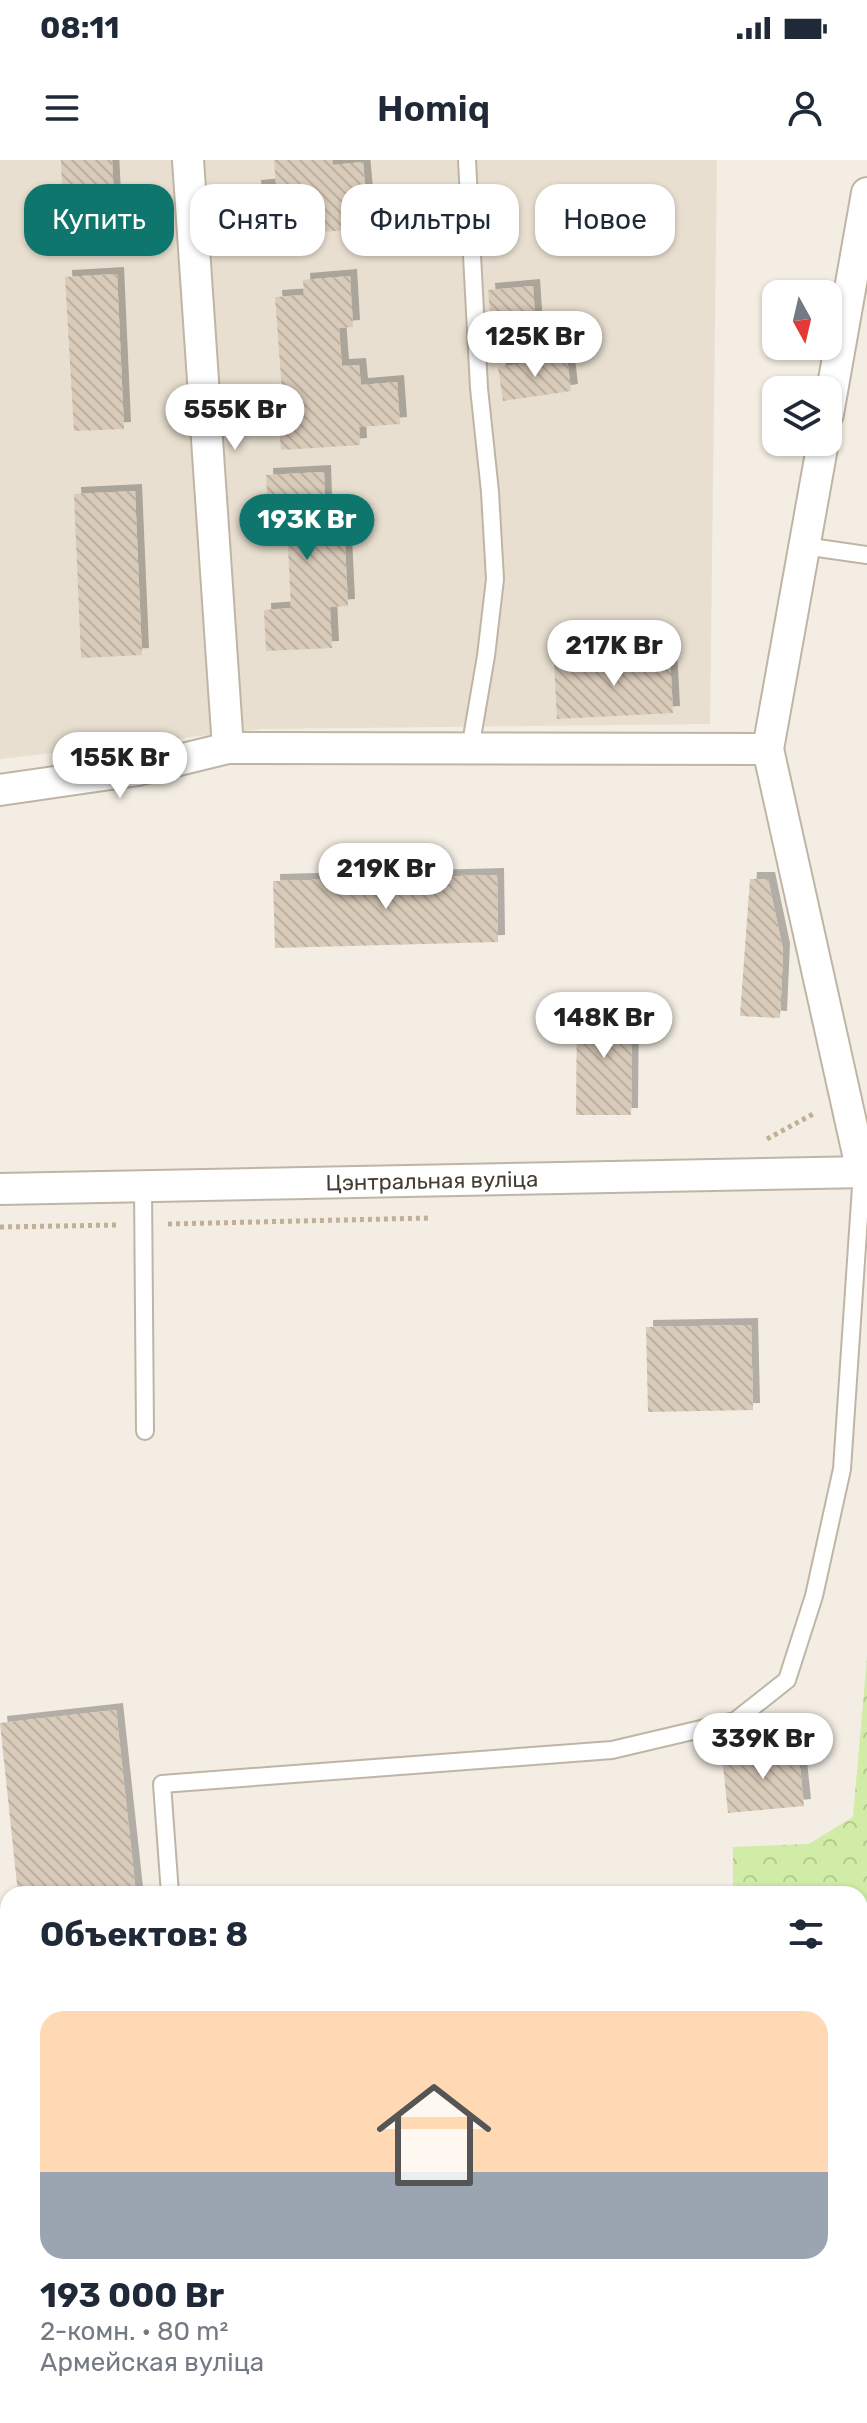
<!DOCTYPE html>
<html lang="ru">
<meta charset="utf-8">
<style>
body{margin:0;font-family:Rubik,sans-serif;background:#f2f2f3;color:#1f2937;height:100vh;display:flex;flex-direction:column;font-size:30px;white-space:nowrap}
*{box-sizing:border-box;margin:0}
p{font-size:26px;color:#747a83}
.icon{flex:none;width:44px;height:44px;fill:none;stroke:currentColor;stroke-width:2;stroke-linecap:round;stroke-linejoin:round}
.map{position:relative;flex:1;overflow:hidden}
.drawer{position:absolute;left:0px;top:1726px;width:868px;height:538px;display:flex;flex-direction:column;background:#fff;border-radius:24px 24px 0 0;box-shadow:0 2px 6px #0004}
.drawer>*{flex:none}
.hud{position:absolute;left:24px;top:24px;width:820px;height:72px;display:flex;gap:16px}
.needle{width:52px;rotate:172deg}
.tools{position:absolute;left:762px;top:120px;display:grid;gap:16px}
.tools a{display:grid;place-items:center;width:80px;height:80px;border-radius:16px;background:#fff;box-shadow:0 2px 6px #0004;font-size:40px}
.price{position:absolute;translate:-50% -68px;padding:0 18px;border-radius:28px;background:#fff;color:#222;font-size:26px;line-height:52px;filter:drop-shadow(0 2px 4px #0008)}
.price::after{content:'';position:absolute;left:50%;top:48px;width:24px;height:18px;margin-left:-12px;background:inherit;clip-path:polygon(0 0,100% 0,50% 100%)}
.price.active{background:#0f766e;color:#fff}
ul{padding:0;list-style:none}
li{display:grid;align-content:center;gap:16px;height:424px;padding:0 40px}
li span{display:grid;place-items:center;height:248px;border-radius:24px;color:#555}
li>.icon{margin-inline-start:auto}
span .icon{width:144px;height:144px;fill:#fffc;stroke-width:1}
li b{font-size:34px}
h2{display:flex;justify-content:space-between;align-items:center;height:96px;padding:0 40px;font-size:34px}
.chip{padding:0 28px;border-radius:24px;background:#fff;box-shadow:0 2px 6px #0004;font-size:28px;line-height:72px}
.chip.active{background:#0f766e;color:#fff}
.status{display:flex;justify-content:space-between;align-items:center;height:56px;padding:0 40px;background:#fff;direction:ltr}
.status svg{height:22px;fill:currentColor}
header{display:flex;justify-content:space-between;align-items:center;height:104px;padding:0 40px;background:#fff;font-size:36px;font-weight:600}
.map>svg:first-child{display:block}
.residential{fill:#e8dfd0}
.forest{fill:url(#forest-crowns)}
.building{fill:url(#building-back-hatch);filter:url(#shadow)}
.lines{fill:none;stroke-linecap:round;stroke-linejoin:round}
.lane-casing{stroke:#bfb5a5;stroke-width:20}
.street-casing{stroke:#bfb5a5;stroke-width:34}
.path{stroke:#c2b095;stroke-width:5;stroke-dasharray:4 4;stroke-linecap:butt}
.lane{stroke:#fff;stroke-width:16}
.street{stroke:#fff;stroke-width:30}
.labels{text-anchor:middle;stroke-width:6;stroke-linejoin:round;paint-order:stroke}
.street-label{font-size:22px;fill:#453d33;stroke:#fff}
</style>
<div class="status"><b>08:11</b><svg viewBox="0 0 49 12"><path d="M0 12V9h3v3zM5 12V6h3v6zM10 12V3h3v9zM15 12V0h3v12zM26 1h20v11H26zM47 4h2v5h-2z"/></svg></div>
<header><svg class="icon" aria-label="menu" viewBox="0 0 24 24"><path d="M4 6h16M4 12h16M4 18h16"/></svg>Homiq<svg class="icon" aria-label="person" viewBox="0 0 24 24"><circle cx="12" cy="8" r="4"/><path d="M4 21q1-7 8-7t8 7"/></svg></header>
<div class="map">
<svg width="867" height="2263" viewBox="0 0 867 2263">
<defs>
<pattern id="forest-crowns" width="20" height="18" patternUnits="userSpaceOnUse" patternTransform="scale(2)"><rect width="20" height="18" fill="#d0eca7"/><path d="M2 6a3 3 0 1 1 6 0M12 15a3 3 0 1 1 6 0" fill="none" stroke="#b4cb90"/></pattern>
<pattern id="building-back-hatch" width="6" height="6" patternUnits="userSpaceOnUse" patternTransform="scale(2)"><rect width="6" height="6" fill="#d9cbba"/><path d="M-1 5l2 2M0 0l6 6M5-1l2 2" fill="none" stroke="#bcafa0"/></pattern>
<filter id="shadow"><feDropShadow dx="7" dy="-7" stdDeviation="0" flood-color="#0004"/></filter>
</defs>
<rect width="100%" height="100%" fill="#f3ede3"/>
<polygon class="residential" points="0,0 717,0 710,564 262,569 0,599"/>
<polygon class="forest" points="867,1498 867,2263 0,2263 0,2024 8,2023 8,2256 860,2256 860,1734 733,1734 733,1687 809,1684 853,1657"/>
<g class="building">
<polygon points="61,0 112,0 115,60 63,63"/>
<polygon points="274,0 332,0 333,5 363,2 369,68 301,74 300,60 257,63 254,27 276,25"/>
<polygon points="117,114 124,269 74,271 65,117"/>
<polygon points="350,116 353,167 339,168 342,206 359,205 361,225 397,222 400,264 359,267 360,285 281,290 277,231 282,231 275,137 304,135 303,120"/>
<polygon points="533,126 536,171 492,175 488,130"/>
<polygon points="567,197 571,231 503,241 498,207"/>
<polygon points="324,312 325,344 343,343 348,446 330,447 332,488 266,491 264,450 291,448 287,367 269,368 266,315"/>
<polygon points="135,331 142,495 81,498 74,334"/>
<polygon points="670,497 673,553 557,559 554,503"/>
<polygon points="497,715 498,782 275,788 273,721"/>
<polygon points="750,719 768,719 783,790 780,858 740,856"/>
<polygon points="577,844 632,844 631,955 576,955"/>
<polygon points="751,1165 753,1250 648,1252 646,1167"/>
<polygon points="116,1550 136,1734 18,1734 0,1563"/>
<polygon points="798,1589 804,1646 728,1653 722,1596"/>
</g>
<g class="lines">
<defs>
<g id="lane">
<polyline points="467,0 479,228 490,332 495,419 486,496 470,589"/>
<polyline points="804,386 867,395"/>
<polyline points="143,1028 145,1271"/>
<polyline points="170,1734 162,1624 612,1590 735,1561 787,1520 814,1436 842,1309 862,1012"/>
</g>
<g id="street">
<polyline points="188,0 228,588"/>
<polyline points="828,254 867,33"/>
<polyline points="823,282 768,589 862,1012"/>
<polyline points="0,630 138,610 228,588 768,589"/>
<path id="s1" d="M0,1029L867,1012"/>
</g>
</defs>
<use href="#lane" class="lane-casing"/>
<use href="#street" class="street-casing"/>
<g class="path">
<polyline points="767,979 815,953"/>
<polyline points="168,1064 430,1058"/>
<polyline points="0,1067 118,1065"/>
</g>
<use href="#lane" class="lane"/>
<use href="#street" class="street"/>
</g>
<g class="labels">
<g class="street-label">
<text dy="8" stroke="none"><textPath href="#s1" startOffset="432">Цэнтральная вуліца</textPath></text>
</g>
</g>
</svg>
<div class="tools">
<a><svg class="needle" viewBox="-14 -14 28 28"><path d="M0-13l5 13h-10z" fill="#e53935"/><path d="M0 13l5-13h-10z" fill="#747a83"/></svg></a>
<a><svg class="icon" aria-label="layers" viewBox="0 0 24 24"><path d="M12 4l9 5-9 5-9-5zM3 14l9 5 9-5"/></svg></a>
</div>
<b class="price" style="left:535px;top:219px">125K Br</b>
<b class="price" style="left:235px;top:292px">555K Br</b>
<b class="price active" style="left:307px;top:402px">193K Br</b>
<b class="price" style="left:614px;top:528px">217K Br</b>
<b class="price" style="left:120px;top:640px">155K Br</b>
<b class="price" style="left:386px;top:751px">219K Br</b>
<b class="price" style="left:604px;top:900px">148K Br</b>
<b class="price" style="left:763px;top:1621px">339K Br</b>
<div class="hud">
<a class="chip active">Купить</a>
<a class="chip">Снять</a>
<a class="chip">Фильтры</a>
<a class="chip">Новое</a>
</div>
<section class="drawer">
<h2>Объектов: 8<svg class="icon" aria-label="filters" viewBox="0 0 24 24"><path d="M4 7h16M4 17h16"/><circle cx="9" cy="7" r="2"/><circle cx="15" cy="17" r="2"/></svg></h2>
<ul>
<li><span style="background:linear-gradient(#ffd9b3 65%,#9aa5b1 0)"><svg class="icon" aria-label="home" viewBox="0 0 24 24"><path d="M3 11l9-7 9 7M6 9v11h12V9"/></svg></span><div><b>193 000 Br</b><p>2-комн. · 80 m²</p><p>Армейская вуліца</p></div></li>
</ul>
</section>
</div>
